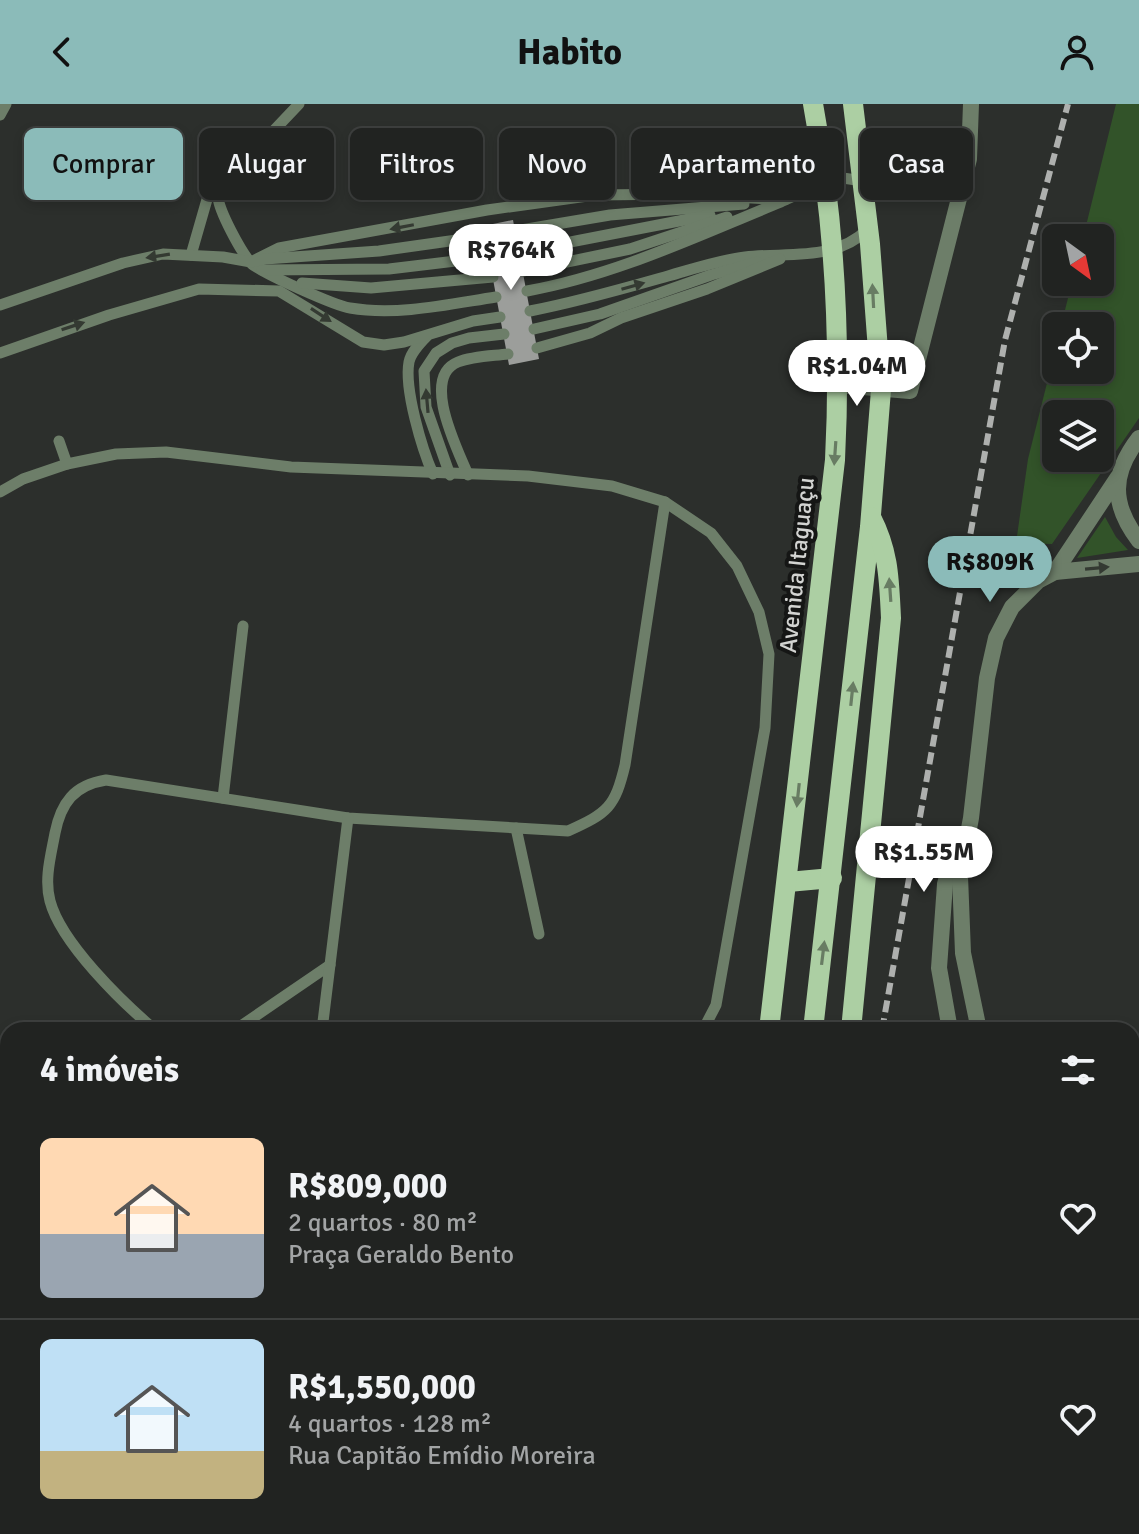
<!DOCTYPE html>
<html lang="pt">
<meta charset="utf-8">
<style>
body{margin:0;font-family:Signika,sans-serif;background:#292b2a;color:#f1f3f6;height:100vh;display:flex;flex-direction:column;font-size:30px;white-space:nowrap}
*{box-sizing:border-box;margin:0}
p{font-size:26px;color:#a2a4a5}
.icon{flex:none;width:44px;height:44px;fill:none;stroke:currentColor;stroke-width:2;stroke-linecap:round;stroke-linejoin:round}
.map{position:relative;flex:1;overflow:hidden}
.sheet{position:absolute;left:0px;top:918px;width:1140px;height:512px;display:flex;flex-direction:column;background:#212321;border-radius:24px 24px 0 0;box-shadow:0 4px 12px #0003,0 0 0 2px #3e403f}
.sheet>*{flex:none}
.guide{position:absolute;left:24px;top:24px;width:1092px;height:72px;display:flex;gap:16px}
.needle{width:52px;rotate:147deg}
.tools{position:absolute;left:1042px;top:120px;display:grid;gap:16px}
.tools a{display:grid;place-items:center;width:72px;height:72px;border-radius:12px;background:#212321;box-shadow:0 4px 12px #0003,0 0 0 2px #3e403f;font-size:40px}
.price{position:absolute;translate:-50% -68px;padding:0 18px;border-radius:28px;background:#fff;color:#222;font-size:26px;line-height:52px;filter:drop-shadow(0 2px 4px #0008)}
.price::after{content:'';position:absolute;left:50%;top:48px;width:24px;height:18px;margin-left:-12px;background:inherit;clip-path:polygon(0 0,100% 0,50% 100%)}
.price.current{background:#8bbbb9;color:#111}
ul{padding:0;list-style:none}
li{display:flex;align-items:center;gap:24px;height:200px;padding:0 40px}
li+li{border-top:2px solid #3e403f}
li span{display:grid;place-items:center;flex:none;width:224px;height:160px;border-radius:12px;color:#555}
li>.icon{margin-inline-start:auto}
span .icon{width:96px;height:96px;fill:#fffc;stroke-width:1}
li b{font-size:34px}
h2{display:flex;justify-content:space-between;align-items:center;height:96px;padding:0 40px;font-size:34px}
.pill{padding:0 28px;border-radius:12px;background:#212321;box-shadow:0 4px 12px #0003,0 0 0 2px #3e403f;font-size:28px;line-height:72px}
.pill.current{background:#8bbbb9;color:#111}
header{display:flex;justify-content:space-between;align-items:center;height:104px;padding:0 40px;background:#8bbbb9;color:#111;font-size:36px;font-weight:700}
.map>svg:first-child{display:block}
.built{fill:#343a32}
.green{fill:#325329;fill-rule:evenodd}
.building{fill:#9c9e9b}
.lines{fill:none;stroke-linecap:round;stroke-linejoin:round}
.service{stroke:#6d7e69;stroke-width:11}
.minor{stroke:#6d7e69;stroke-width:16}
.primary{stroke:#accfa3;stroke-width:20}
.rail{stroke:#aeb0ae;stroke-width:6;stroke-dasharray:12 6;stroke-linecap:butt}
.oneway{fill:#343a32}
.oneway2{fill:#687c63}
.labels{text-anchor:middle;stroke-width:8;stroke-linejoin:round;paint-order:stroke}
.street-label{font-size:24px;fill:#d3d4d2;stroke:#151615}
</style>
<header><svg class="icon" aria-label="back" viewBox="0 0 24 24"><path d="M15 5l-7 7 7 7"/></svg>Habito<svg class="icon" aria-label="person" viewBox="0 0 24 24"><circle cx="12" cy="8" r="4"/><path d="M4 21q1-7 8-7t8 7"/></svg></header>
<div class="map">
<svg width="1139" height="1430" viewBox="0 0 1139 1430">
<rect width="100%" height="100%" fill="#2c2f2c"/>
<polygon class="built" points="840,1422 1084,1422 1084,1430 839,1430"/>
<g class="green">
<path d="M1116,0H1139V314L1052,440L1016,439L1028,355L1056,243V266H1100V222H1061L1072,178H1100V134H1083ZM1056,310H1100V354H1056Z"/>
<polygon points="1105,413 1116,433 1128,446 1077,454"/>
</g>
<g class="building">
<polygon points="513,116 539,255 509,261 483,122"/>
<polygon points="0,1129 8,1131 8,1233 0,1242"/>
</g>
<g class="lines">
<g class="service">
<polyline points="0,11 6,0"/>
<path d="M234,61C229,70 218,84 218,93C219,107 241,148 251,159C261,169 336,202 350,204C398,212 450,200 496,193"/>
<polyline points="778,97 785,96 836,73 863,77"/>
<polyline points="515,127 610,111 744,100"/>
<polyline points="519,148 710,111"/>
<polyline points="191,151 210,85 261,40 299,0"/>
<polyline points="251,158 279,144 487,106 595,91 685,90 785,96"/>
<polyline points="262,166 389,165 489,153"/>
<polyline points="523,167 630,145 727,113"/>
<polyline points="302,179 371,184 493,173"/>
<path d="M527,187C616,171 697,132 781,98"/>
<polyline points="0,201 123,159 163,150 223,153 251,158 265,155 379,147 485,132"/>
<path d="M530,207C577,198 622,185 668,172C693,165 719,156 745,153C787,148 835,158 868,125"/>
<polyline points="534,225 600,210 711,171 757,158"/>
<path d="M427,232C420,239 411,248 409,258C404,285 422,345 433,370"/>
<polyline points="537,244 590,229 621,214 707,185 780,155"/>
<polyline points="0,249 109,211 199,185 279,187 363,238 384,241 404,238 473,217 500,213"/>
<polyline points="59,337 67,360"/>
<polyline points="450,371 426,303 424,267 436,249 452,239 469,234 504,230"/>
<path d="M468,371C458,346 420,273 458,258C473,252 492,252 508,250"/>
<polyline points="0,388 23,375 67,360 116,350 166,348 291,363 528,372 612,382 665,398 711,429 737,462 759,508 769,550 765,624 716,901 703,926"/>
<polyline points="223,694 243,522"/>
<polyline points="516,724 539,830"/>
<path d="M155,926C122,898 61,839 50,797C44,775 51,751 55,729C61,699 74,681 106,676L348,714L568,727C608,709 615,703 625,661L665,398"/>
<polyline points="235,926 330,861"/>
<polyline points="322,926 348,714"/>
<polyline points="145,1422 151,1430"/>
<polyline points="666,1422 667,1430"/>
</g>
<g class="minor">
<polyline points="839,281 910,287 969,55 971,0"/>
<path d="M1139,334C1111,370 1111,400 1139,437"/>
<polyline points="1055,468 1118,373"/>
<polyline points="950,926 939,864 945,780 959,731"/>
<polyline points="979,926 963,849 960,772 971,714 987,574 996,534 1012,503 1038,477 1055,468 1139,460"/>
<polyline points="1104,1422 1105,1430"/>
</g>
<g class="primary">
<polyline points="788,778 832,774"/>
<path d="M769,926L835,356C841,237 835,118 813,0"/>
<polyline points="813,926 870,423 881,286 870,140 853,0"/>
<path d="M851,926L891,514C889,475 889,448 871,413"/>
<polyline points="708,1430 709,1422"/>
<polyline points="750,1430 751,1422"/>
<polyline points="784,1430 785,1422"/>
</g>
<g class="rail">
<polyline points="882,926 1005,236 1068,0"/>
<polyline points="811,1430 812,1422"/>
</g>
</g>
<defs><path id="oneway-solid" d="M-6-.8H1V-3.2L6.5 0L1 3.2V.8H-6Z" transform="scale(2)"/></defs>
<g class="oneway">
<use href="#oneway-solid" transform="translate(402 123) rotate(169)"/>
<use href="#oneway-solid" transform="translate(158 152) rotate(171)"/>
<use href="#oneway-solid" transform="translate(633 182) rotate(-16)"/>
<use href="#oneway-solid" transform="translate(321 211) rotate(33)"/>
<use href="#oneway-solid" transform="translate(73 222) rotate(-18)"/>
<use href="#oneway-solid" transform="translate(427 297) rotate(-95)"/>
<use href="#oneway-solid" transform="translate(1097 464) rotate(-5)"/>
</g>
<g class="oneway2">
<use href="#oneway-solid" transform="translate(873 192) rotate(-93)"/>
<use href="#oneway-solid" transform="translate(835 349) rotate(94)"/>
<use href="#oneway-solid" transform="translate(890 486) rotate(-94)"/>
<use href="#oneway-solid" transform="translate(852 590) rotate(-84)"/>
<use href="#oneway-solid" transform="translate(798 691) rotate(96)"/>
<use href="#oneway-solid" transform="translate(823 849) rotate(-83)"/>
</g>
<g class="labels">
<g class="street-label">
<text transform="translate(797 461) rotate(-84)" y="8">Avenida Itaguaçu</text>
</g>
</g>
</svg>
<div class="tools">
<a><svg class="needle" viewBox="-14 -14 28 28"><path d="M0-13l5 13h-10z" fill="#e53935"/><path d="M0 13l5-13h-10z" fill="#a2a4a5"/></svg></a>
<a><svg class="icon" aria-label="locate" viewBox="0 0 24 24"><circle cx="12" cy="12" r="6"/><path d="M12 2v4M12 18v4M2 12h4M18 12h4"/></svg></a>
<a><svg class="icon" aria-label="layers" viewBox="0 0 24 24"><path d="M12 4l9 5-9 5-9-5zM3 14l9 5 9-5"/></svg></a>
</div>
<b class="price" style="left:511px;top:188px">R$764K</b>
<b class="price" style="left:857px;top:304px">R$1.04M</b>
<b class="price current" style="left:990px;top:500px">R$809K</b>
<b class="price" style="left:924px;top:790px">R$1.55M</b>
<div class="guide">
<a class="pill current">Comprar</a>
<a class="pill">Alugar</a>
<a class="pill">Filtros</a>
<a class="pill">Novo</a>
<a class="pill">Apartamento</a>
<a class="pill">Casa</a>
</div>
<section class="sheet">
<h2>4 imóveis<svg class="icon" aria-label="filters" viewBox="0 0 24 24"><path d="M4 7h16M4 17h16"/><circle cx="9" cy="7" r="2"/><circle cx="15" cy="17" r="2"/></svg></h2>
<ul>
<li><span style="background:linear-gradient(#ffd9b3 60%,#9aa5b1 0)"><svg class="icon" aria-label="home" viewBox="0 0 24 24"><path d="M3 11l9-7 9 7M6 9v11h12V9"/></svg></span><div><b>R$809,000</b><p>2 quartos · 80 m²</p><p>Praça Geraldo Bento</p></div><svg class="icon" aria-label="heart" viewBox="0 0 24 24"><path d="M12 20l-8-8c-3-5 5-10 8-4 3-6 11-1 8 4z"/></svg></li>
<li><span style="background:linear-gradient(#bfe0f5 70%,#c2b280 0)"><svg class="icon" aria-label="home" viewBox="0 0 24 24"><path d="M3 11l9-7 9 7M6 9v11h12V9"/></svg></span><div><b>R$1,550,000</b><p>4 quartos · 128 m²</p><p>Rua Capitão Emídio Moreira</p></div><svg class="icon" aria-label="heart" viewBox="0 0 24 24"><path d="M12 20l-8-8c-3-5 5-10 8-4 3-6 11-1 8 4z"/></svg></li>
</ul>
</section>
</div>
